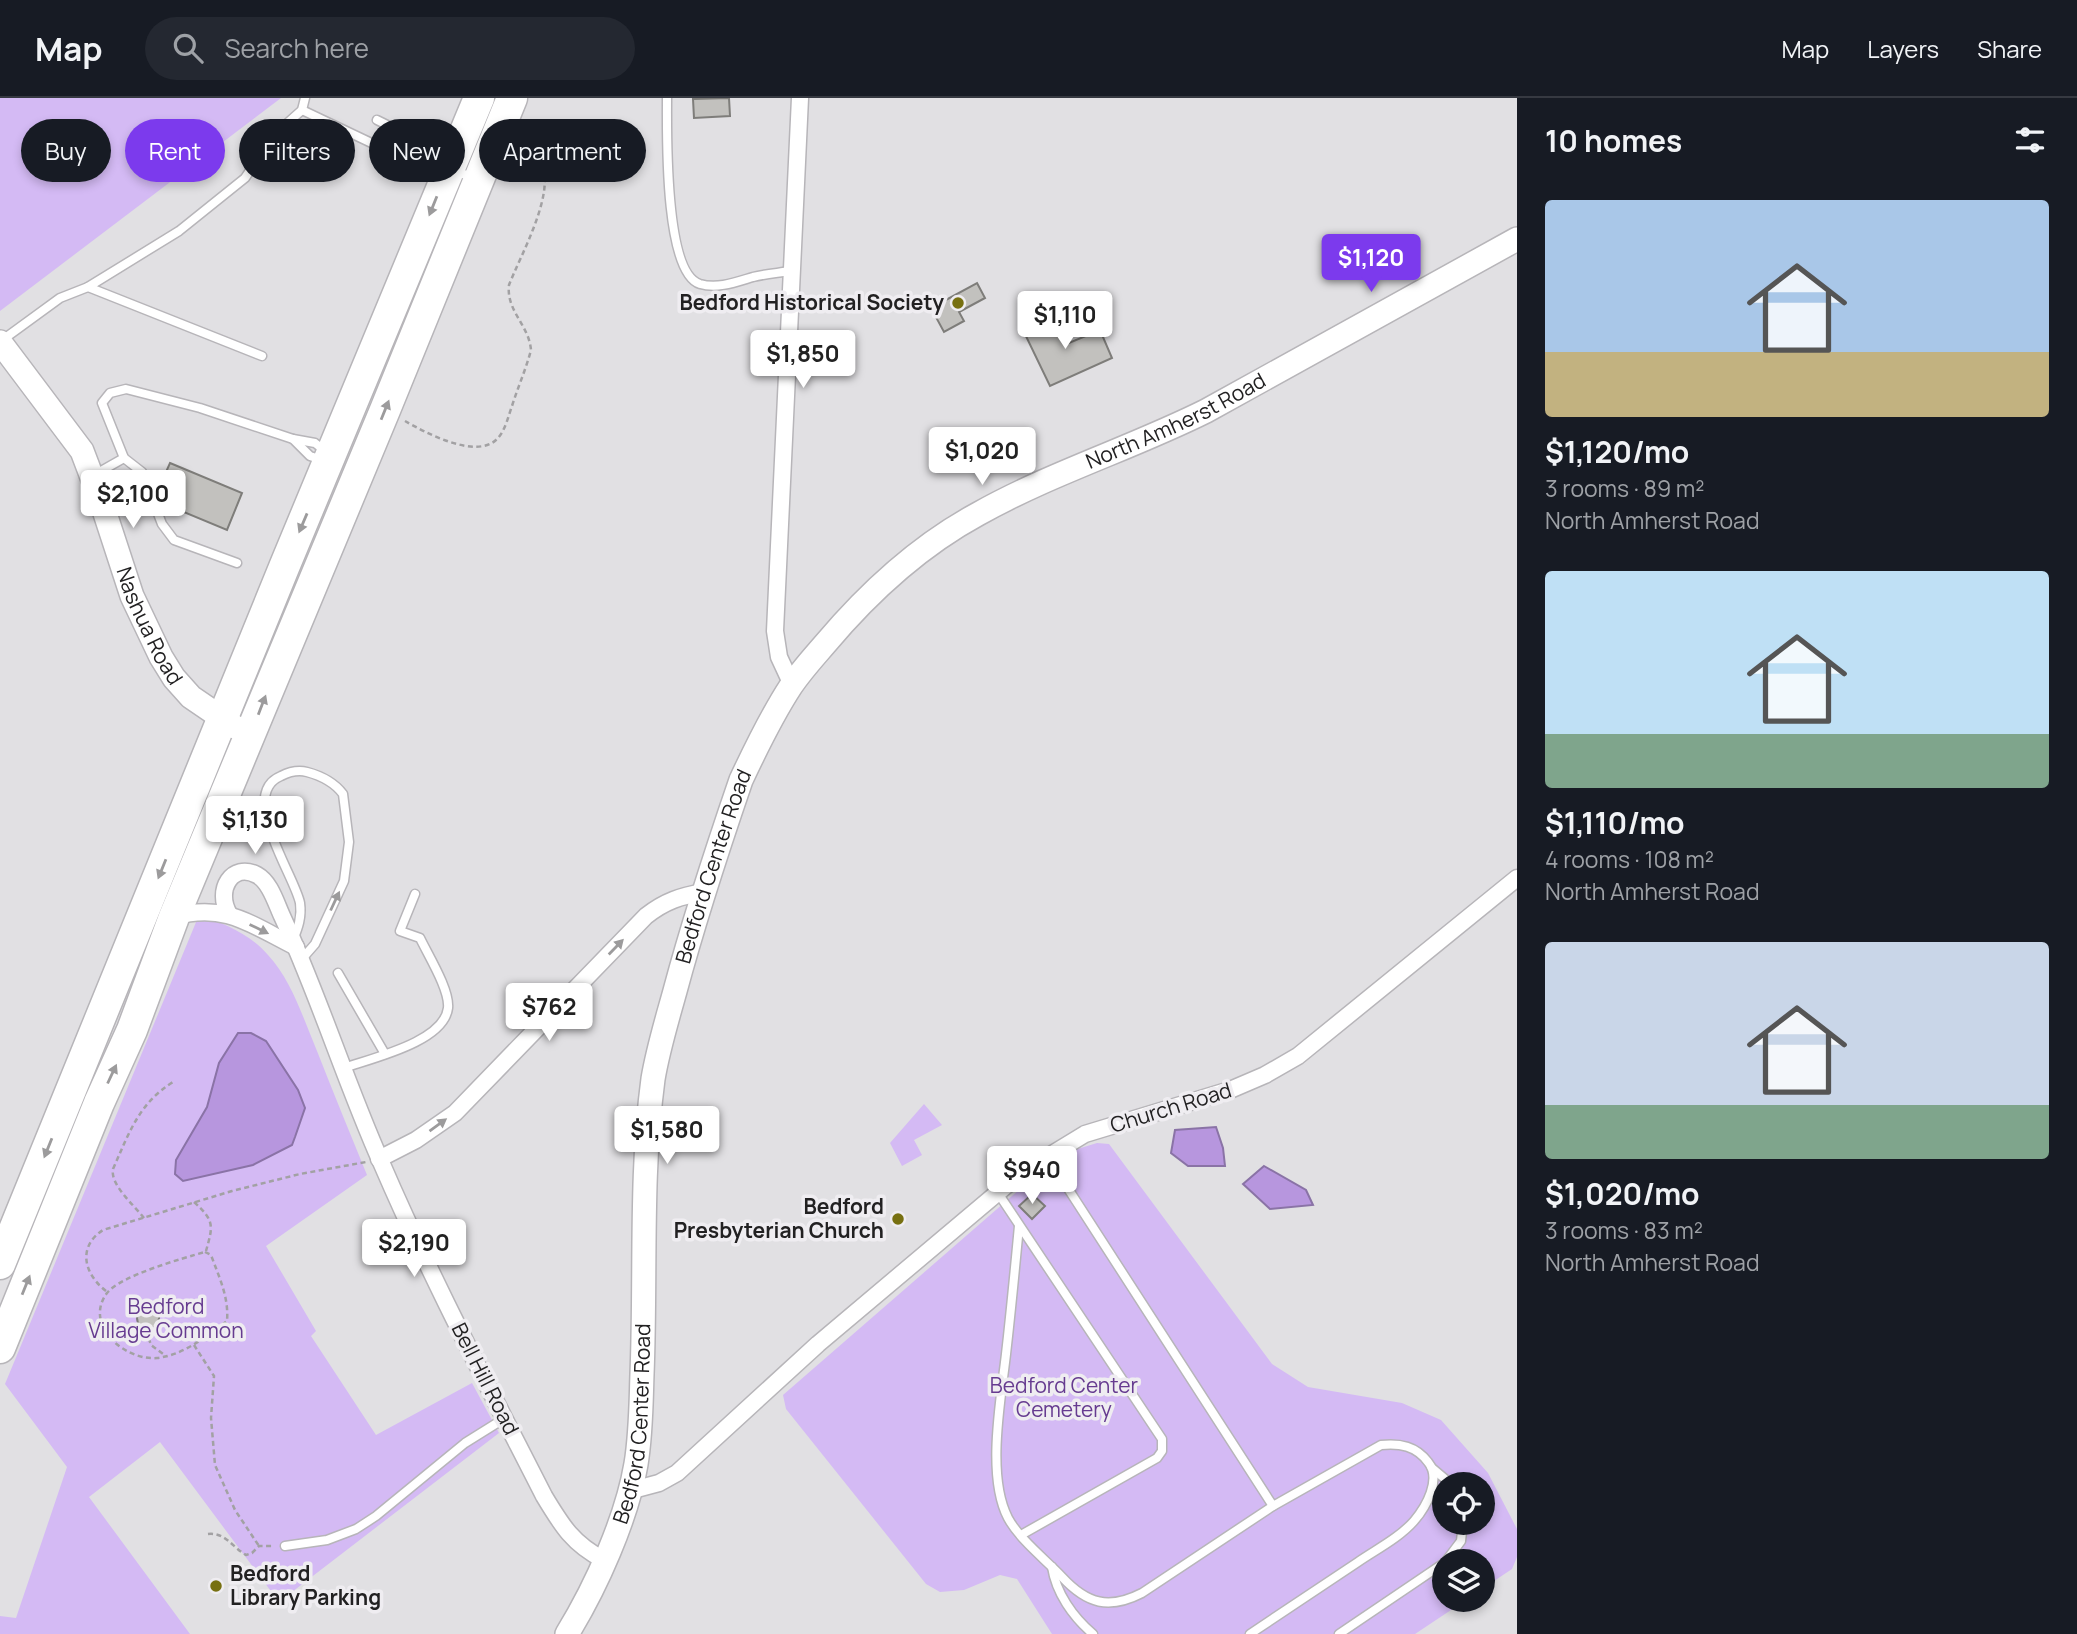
<!DOCTYPE html>
<meta charset="utf-8">
<style>
body{margin:0;font-family:Manrope,sans-serif;background:#242831;color:#f1f3f6;height:100vh;display:flex;flex-direction:column;font-size:26px;white-space:nowrap}
*{box-sizing:border-box;margin:0}
p{font-size:23px;color:#9ea1a6}
.icon{flex:none;width:38px;height:38px;fill:none;stroke:currentColor;stroke-width:2;stroke-linecap:round;stroke-linejoin:round}
.map{position:relative;flex:1;overflow:hidden}
.sheet{display:flex;flex-direction:column;background:#171b24;width:560px}
.sheet>*{flex:none}
.banner{position:absolute;left:21px;top:21px;width:665px;height:63px;display:flex;gap:14px}
.tools{position:absolute;left:1432px;top:1374px;display:grid;gap:14px}
.tools a{display:grid;place-items:center;width:63px;height:63px;border-radius:50%;background:#171b24;box-shadow:0 4px 10px #0003;font-size:35px}
.price{position:absolute;translate:-50% -60px;padding:0 16px;border-radius:7px;background:#fff;color:#222;font-size:23px;line-height:46px;filter:drop-shadow(0 2px 4px #0008)}
.price::after{content:'';position:absolute;left:50%;top:42px;width:21px;height:16px;margin-left:-10px;background:inherit;clip-path:polygon(0 0,100% 0,50% 100%)}
.price.selected{background:#7c3aed;color:#fff}
ul{padding:0;list-style:none}
li{display:grid;align-content:center;gap:14px;height:371px;padding:0 28px}
li span{display:grid;place-items:center;height:217px;border-radius:7px;color:#555}
li>.icon{margin-inline-start:auto}
span .icon{width:126px;height:126px;fill:#fffc;stroke-width:1}
li b{font-size:30px}
h2{display:flex;justify-content:space-between;align-items:center;height:84px;padding:0 28px;font-size:30px}
.tag{padding:0 24px;border-radius:32px;background:#171b24;box-shadow:0 4px 10px #0003;font-size:24px;line-height:63px}
.tag.selected{background:#7c3aed;color:#fff}
header{display:flex;align-items:center;gap:42px;box-sizing:border-box;height:98px;padding:0 35px;background:#171b24;border-bottom:2px solid #363941}
header strong{font-size:33px}
nav{display:flex;gap:38px;margin-inline-start:auto;font-size:24px}
.search{width:490px;height:63px;background:#242831;display:flex;align-items:center;gap:18px;box-sizing:border-box;padding:0 24px;border-radius:38px;color:#9ea1a6;font-size:26px}
main{display:flex;flex:1;min-height:0}
.map>svg:first-child{display:block}
.green{fill:#d4baf4;fill-rule:evenodd}
.water{fill:#b796de;stroke:#8a73a6;stroke-width:2}
.building{fill:#c2c1be;stroke:#7e7d7a;stroke-width:2}
.lines{fill:none;stroke-linecap:round;stroke-linejoin:round}
.lane-casing{stroke:#b7b5b9;stroke-width:11}
.street-casing{stroke:#b7b5b9;stroke-width:19}
.secondary-casing{stroke:#b7b5b9;stroke-width:26}
.highway-casing{stroke:#b7b5b9;stroke-width:33}
.path{stroke:#a2a1a3;stroke-width:2.5;stroke-dasharray:5 3.5;stroke-linecap:butt}
.lane{stroke:#fff;stroke-width:8}
.street{stroke:#fff;stroke-width:16}
.secondary{stroke:#fff;stroke-width:23}
.highway{stroke:#fff;stroke-width:30}
.oneway{fill:#9c9b9c}
.poi-dot{fill:#777011;stroke:#efedf1;stroke-width:2.5}
.labels{text-anchor:middle;stroke-width:7;stroke-linejoin:round;paint-order:stroke}
.poi-label{font-size:21px;font-weight:bold;fill:#222122;stroke:#efedf1;text-anchor:end}
.street-label{font-size:21px;fill:#222122;stroke:#efedf1}
.park-label{font-size:21px;fill:#663b90;stroke:#efedf1}
</style>
<header>
<strong>Map</strong>
<div class="search"><svg class="icon" aria-label="search" viewBox="0 0 24 24"><circle cx="10" cy="10" r="6"/><path d="M15 15l6 6"/></svg>Search here</div>
<nav><a>Map</a><a>Layers</a><a>Share</a></nav>
</header>
<main>
<div class="map">
<svg width="1517" height="1536" viewBox="0 0 1517 1536">
<rect width="100%" height="100%" fill="#e1e0e3"/>
<g class="green">
<polygon points="0,0 281,0 0,213"/>
<path d="M199,817C224,825 251,837 268,857C292,883 303,920 317,953C333,994 350,1035 367,1077L266,1148L316,1233L311,1238L376,1337L472,1285L499,1335L279,1504L160,1344L89,1399L190,1536H0V1518L16,1520L67,1369L5,1286Z"/>
<polygon points="924,1006 942,1027 914,1042 922,1057 902,1068 890,1045"/>
<path d="M1097,1045L1109,1046L1272,1266L1308,1289L1402,1305L1441,1322L1488,1375L1517,1431V1459L1512,1471L1482,1491V1463H1444V1502H1466L1415,1536H1052L1017,1481L1000,1477L964,1492L940,1494L926,1486L786,1311L783,1297L1035,1078L1071,1053ZM1444,1386H1482V1424H1444Z"/>
</g>
<g class="water">
<polygon points="238,935 251,935 266,943 298,992 305,1010 295,1039 292,1047 253,1067 183,1083 175,1076 176,1062 207,1009 219,965"/>
<polygon points="1216,1029 1223,1050 1225,1068 1188,1068 1171,1055 1175,1032"/>
<polygon points="1264,1068 1306,1092 1313,1107 1270,1111 1243,1086"/>
</g>
<g class="building">
<polygon points="729,0 730,18 694,20 693,1"/>
<polygon points="977,185 985,200 959,214 964,223 944,234 931,210"/>
<polygon points="1055,218 1069,245 1100,232 1112,260 1050,288 1023,232"/>
<polygon points="170,365 242,395 227,432 167,407 170,399 165,397 170,386 162,383"/>
<polygon points="1032,1096 1045,1108 1032,1121 1019,1108"/>
<circle cx="148" cy="1220" r="11"/>
</g>
<g class="lines">
<defs>
<g id="lane">
<path d="M667,0C667,33 664,175 700,186C718,191 736,184 753,179C765,176 778,175 790,173"/>
<polyline points="302,12 422,69 474,78"/>
<polyline points="377,22 448,57"/>
<polyline points="88,189 179,133 245,80 274,37 302,12 305,0"/>
<polyline points="1,243 60,200 88,189 262,258"/>
<polyline points="293,341 315,345 325,353"/>
<polyline points="94,377 124,360"/>
<polyline points="237,465 174,442 162,426 142,374 124,360 102,305 110,295 126,291 200,310 293,341 310,358 322,362"/>
<path d="M293,842C298,830 302,819 300,805C295,778 237,696 281,678C289,674 299,672 307,674C322,678 334,684 343,696L349,744L344,783L315,846L301,862"/>
<polyline points="338,875 385,956"/>
<path d="M344,970C372,960 444,944 448,910C450,892 428,857 420,840L400,833L415,796"/>
<polyline points="1047,1058 1273,1408"/>
<polyline points="998,1095 1162,1341 1162,1353 1157,1360 1021,1437"/>
<path d="M1019,1128C1015,1170 1011,1213 1006,1256C1001,1301 986,1378 1008,1420C1020,1442 1045,1461 1062,1479C1087,1506 1109,1512 1142,1495L1273,1408L1381,1347C1400,1345 1416,1348 1428,1364C1442,1381 1426,1409 1414,1423C1399,1440 1377,1451 1358,1464C1322,1488 1286,1512 1250,1536"/>
<polyline points="1432,1370 1451,1386"/>
<polyline points="285,1448 327,1442 356,1431 376,1418 465,1345 505,1320"/>
<polyline points="1446,1463 1461,1443 1463,1424"/>
<path d="M1052,1469C1056,1495 1073,1519 1093,1536"/>
<polyline points="1339,1536 1444,1465"/>
</g>
<g id="street">
<polyline points="792,587 779,559 775,533 800,0"/>
<path d="M229,816C215,792 232,764 257,777C270,784 276,805 282,818C319,898 345,983 381,1064C430,1178 488,1288 544,1398C562,1428 573,1446 604,1462"/>
<path d="M174,819C224,804 252,827 296,849"/>
<path d="M379,1061L416,1042L455,1015L646,818C665,803 681,798 704,794"/>
<polyline points="629,1393 659,1385 677,1375 818,1246 1021,1075 1085,1036 1230,992 1265,977 1298,958 1517,780"/>
</g>
<g id="secondary">
<path id="s1" d="M0,244L82,353L101,403L132,498L161,559L174,580L191,599L235,629"/>
<path id="s2" d="M567,1536C596,1489 627,1420 636,1366C641,1336 641,1306 642,1276C646,1178 640,1079 653,981C658,951 667,922 675,893C694,822 717,752 741,682C756,650 772,617 791,588C801,573 813,560 825,546C868,495 919,448 978,416C1051,375 1132,350 1206,313L1517,141"/>
</g>
<g id="highway">
<polyline points="0,1166 285,467 479,0"/>
<polyline points="0,1250 99,1005 132,932 174,819 385,312 512,0"/>
</g>
</defs>
<use href="#lane" class="lane-casing"/>
<use href="#street" class="street-casing"/>
<use href="#secondary" class="secondary-casing"/>
<use href="#highway" class="highway-casing"/>
<g class="path">
<path d="M405,323C426,335 475,361 496,342C505,334 508,319 512,308C518,289 526,271 531,252C529,227 506,213 509,187C520,158 558,92 540,64C535,57 526,52 518,48"/>
<path d="M194,1104C215,1123 213,1128 206,1153"/>
<path d="M144,1120C134,1107 110,1087 113,1071C129,1035 139,1005 173,984"/>
<path d="M205,1154L211,1157C219,1179 229,1199 227,1223C205,1239 184,1257 157,1260C125,1263 83,1227 107,1195C120,1178 183,1160 205,1154Z"/>
<path d="M106,1193C84,1176 77,1149 103,1132L232,1093L300,1076L366,1064"/>
<polyline points="146,1232 151,1247 166,1258"/>
<polyline points="194,1247 214,1278 211,1320 215,1367 235,1412 259,1448"/>
<path d="M208,1436C225,1434 232,1449 246,1457L252,1455L259,1448H274"/>
</g>
<use href="#lane" class="lane"/>
<use href="#street" class="street"/>
<use href="#secondary" class="secondary"/>
<use href="#highway" class="highway"/>
</g>
<defs><path id="oneway-solid" d="M-6-.8H1V-3.2L6.5 0L1 3.2V.8H-6Z" transform="scale(1.75)"/></defs>
<g class="oneway">
<use href="#oneway-solid" transform="translate(433 108) rotate(112)"/>
<use href="#oneway-solid" transform="translate(385 312) rotate(-68)"/>
<use href="#oneway-solid" transform="translate(303 425) rotate(113)"/>
<use href="#oneway-solid" transform="translate(262 607) rotate(-69)"/>
<use href="#oneway-solid" transform="translate(162 771) rotate(112)"/>
<use href="#oneway-solid" transform="translate(335 803) rotate(-65)"/>
<use href="#oneway-solid" transform="translate(259 831) rotate(26)"/>
<use href="#oneway-solid" transform="translate(616 849) rotate(-46)"/>
<use href="#oneway-solid" transform="translate(112 976) rotate(-65)"/>
<use href="#oneway-solid" transform="translate(438 1027) rotate(-36)"/>
<use href="#oneway-solid" transform="translate(48 1050) rotate(112)"/>
<use href="#oneway-solid" transform="translate(26 1187) rotate(-68)"/>
</g>
<g class="poi-dot">
<circle cx="958" cy="205" r="7"/>
<circle cx="898" cy="1121" r="7"/>
<circle cx="216" cy="1488" r="7"/>
</g>
<g class="labels">
<g class="poi-label">
<text x="944" y="212">Bedford Historical Society</text>
<text x="884" y="1116">Bedford<tspan x="884" dy="24">Presbyterian Church</tspan></text>
<text x="230" y="1483" text-anchor="start">Bedford<tspan x="230" dy="24">Library Parking</tspan></text>
</g>
<g class="street-label">
<text dy="7" stroke="none"><textPath href="#s2" startOffset="1463">North Amherst Road</textPath></text>
<text dy="7" stroke="none"><textPath href="#s1" startOffset="324">Nashua Road</textPath></text>
<text dy="7" stroke="none"><textPath href="#s2" startOffset="791">Bedford Center Road</textPath></text>
<text transform="translate(1171 1010) rotate(-17)" y="7">Church Road</text>
<text transform="translate(485 1281) rotate(63)" y="7">Bell Hill Road</text>
<text dy="7" stroke="none"><textPath href="#s2" startOffset="224">Bedford Center Road</textPath></text>
</g>
<g class="park-label">
<text x="166" y="1216">Bedford<tspan x="166" dy="24">Village Common</tspan></text>
<text x="1064" y="1295">Bedford Center<tspan x="1064" dy="24">Cemetery</tspan></text>
</g>
</g>
</svg>
<div class="tools">
<a><svg class="icon" aria-label="locate" viewBox="0 0 24 24"><circle cx="12" cy="12" r="6"/><path d="M12 2v4M12 18v4M2 12h4M18 12h4"/></svg></a>
<a><svg class="icon" aria-label="layers" viewBox="0 0 24 24"><path d="M12 4l9 5-9 5-9-5zM3 14l9 5 9-5"/></svg></a>
</div>
<b class="price selected" style="left:1371px;top:196px">$1,120</b>
<b class="price" style="left:1065px;top:253px">$1,110</b>
<b class="price" style="left:803px;top:292px">$1,850</b>
<b class="price" style="left:982px;top:389px">$1,020</b>
<b class="price" style="left:133px;top:432px">$2,100</b>
<b class="price" style="left:255px;top:758px">$1,130</b>
<b class="price" style="left:549px;top:945px">$762</b>
<b class="price" style="left:667px;top:1068px">$1,580</b>
<b class="price" style="left:1032px;top:1108px">$940</b>
<b class="price" style="left:414px;top:1181px">$2,190</b>
<div class="banner">
<a class="tag">Buy</a>
<a class="tag selected">Rent</a>
<a class="tag">Filters</a>
<a class="tag">New</a>
<a class="tag">Apartment</a>
</div>
</div>
<section class="sheet">
<h2>10 homes<svg class="icon" aria-label="filters" viewBox="0 0 24 24"><path d="M4 7h16M4 17h16"/><circle cx="9" cy="7" r="2"/><circle cx="15" cy="17" r="2"/></svg></h2>
<ul>
<li><span style="background:linear-gradient(#a9c7e8 70%,#c2b280 0)"><svg class="icon" aria-label="home" viewBox="0 0 24 24"><path d="M3 11l9-7 9 7M6 9v11h12V9"/></svg></span><div><b>$1,120/mo</b><p>3 rooms · 89 m²</p><p>North Amherst Road</p></div></li>
<li><span style="background:linear-gradient(#bfe0f5 75%,#7fa58c 0)"><svg class="icon" aria-label="home" viewBox="0 0 24 24"><path d="M3 11l9-7 9 7M6 9v11h12V9"/></svg></span><div><b>$1,110/mo</b><p>4 rooms · 108 m²</p><p>North Amherst Road</p></div></li>
<li><span style="background:linear-gradient(#c9d6e8 75%,#7fa58c 0)"><svg class="icon" aria-label="home" viewBox="0 0 24 24"><path d="M3 11l9-7 9 7M6 9v11h12V9"/></svg></span><div><b>$1,020/mo</b><p>3 rooms · 83 m²</p><p>North Amherst Road</p></div></li>
</ul>
</section>
</main>
